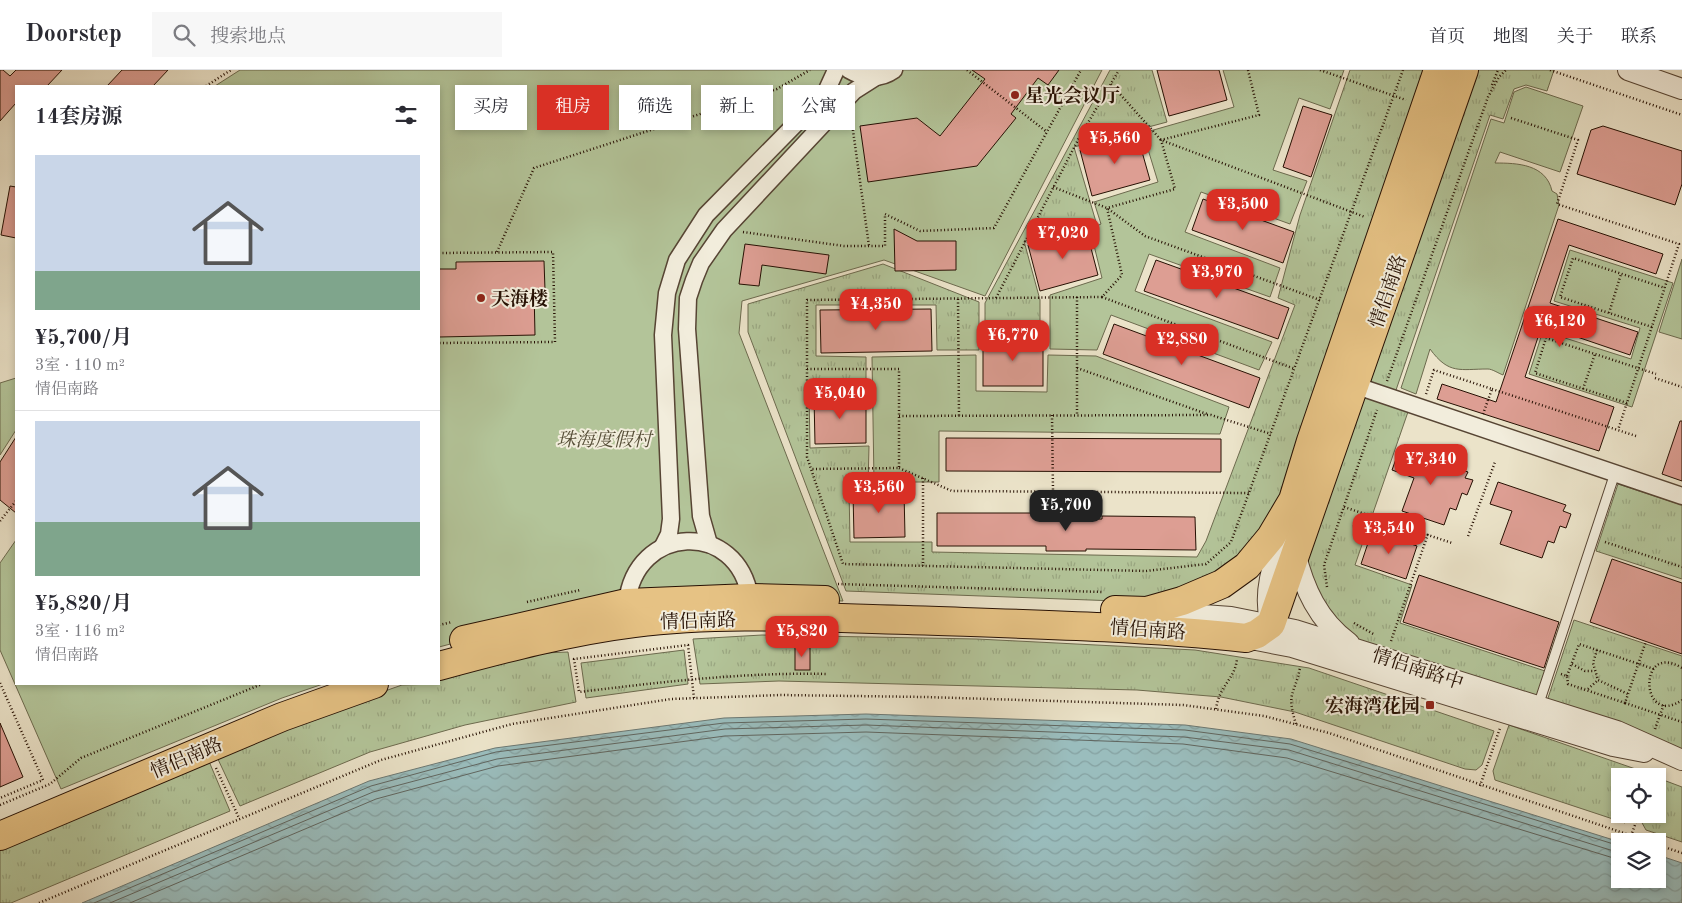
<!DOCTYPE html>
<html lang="zh">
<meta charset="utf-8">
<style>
body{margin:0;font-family:"Old Standard TT","Noto Serif SC",serif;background:#f7f7f7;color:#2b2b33;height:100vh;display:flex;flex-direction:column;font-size:19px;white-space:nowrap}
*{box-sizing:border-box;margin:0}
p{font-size:16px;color:#7c7c81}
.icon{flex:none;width:28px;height:28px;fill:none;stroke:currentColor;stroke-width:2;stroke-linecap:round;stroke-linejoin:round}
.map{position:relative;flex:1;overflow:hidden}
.drawer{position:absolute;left:15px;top:15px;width:425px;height:600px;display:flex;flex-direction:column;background:#fff;border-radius:0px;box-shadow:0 2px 8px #0003}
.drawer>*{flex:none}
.guide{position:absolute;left:455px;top:15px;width:475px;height:45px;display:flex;gap:10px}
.tools{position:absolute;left:1611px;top:698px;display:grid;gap:10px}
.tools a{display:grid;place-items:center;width:55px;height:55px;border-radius:0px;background:#fff;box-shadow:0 2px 8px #0003;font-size:25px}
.price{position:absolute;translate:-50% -42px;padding:0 11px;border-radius:10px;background:#d93025;color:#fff;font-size:16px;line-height:32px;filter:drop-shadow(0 1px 2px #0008)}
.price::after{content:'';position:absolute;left:50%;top:30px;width:15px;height:11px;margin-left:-8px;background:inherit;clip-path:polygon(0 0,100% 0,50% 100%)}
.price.active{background:#222;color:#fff}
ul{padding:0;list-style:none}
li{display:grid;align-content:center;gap:10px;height:265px;padding:0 20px}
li+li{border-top:1px solid #e1e1e2}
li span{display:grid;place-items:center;height:155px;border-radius:0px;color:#555}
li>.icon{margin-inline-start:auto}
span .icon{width:90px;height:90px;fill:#fffc;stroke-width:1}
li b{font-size:21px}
h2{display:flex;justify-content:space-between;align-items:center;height:60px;padding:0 20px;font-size:21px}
.tag{padding:0 18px;border-radius:0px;background:#fff;box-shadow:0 2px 8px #0003;font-size:18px;line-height:45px}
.tag.active{background:#d93025;color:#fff}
header{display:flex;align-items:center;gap:30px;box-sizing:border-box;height:70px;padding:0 25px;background:#fff;border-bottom:1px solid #e1e1e2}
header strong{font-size:24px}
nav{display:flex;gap:28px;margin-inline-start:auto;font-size:18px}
.search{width:350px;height:45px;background:#f7f7f7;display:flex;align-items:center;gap:12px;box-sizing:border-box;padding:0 18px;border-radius:0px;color:#7c7c81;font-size:19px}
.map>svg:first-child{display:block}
.grass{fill:url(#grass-tufts);stroke:#6c6a4e}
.green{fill:#b3c499;stroke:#6c6a4e}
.water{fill:url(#water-waves);stroke:#6c7873}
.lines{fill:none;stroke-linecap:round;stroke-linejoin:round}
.shore{stroke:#606660;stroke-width:1}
.building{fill:#dd9e93;stroke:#261003}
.service-casing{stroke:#574534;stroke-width:11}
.minor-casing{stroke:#574534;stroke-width:19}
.tertiary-casing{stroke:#574534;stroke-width:22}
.trunk-casing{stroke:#261003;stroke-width:30}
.path{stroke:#261003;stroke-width:2.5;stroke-dasharray:1 2.5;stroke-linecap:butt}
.service{stroke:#f2eddc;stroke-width:9}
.minor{stroke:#f2eddc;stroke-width:16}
.tertiary{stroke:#f2eddc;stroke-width:20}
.trunk{stroke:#e6c284;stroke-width:28}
.poi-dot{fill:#8f2418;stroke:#f2eddc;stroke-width:2}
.labels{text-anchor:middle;stroke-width:4;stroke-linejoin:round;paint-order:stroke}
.poi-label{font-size:19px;font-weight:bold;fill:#261003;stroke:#f2eddc;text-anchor:start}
.street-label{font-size:19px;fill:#261003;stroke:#f2eddc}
.park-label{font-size:19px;font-style:italic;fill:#574f38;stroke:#f2eddc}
</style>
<header>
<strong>Doorstep</strong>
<div class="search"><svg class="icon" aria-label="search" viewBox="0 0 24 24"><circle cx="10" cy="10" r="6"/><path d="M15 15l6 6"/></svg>搜索地点</div>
<nav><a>首页</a><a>地图</a><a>关于</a><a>联系</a></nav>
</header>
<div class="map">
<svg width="1682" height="833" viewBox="0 0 1682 833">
<defs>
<pattern id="grass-tufts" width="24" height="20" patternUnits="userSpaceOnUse" patternTransform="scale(1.25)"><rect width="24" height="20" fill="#b3c499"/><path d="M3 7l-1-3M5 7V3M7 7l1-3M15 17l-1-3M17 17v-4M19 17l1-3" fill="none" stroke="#9aa782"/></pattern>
<pattern id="water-waves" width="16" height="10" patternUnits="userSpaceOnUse" patternTransform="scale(1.25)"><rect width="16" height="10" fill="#9abdbd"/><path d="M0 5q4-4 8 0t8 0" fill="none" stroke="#85a1a1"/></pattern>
</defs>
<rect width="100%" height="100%" fill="#ebe3c9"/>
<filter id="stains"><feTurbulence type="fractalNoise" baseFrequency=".004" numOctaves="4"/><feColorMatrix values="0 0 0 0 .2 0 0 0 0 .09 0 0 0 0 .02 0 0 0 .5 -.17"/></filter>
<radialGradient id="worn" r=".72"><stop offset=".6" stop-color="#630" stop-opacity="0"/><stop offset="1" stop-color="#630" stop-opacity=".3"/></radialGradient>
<g class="grass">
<polygon points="1110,0 1152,0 1167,52 1074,77 1096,152 1024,171 1040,230 1040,263 985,263 985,233"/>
<polygon points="1350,0 1429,0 1284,428 1264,462 1223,503 1144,532 846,521 748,262 748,234 883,194 979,232 979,280 937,280 936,235 816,235 816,286 866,287 866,321 809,322 810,378 869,376 868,416 849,417 850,472 932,472 932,482 1197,487 1206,471 1295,235 1278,228 1300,145"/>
<polygon points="1472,0 1554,0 1547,21 1526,15 1514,19 1503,49 1490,45 1395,323 1362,311"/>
<polygon points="1357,322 1409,339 1355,495 1412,515 1400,553 1545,601 1536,632 1357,575 1332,551 1301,483"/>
<polygon points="1618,414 1682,435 1682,509 1596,481"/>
<polygon points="1574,550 1682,586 1682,685 1546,634"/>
<polygon points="762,565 977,569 1195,580 1309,598 1494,661 1482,695 1476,700 1465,699 1295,642 1221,627 1137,620 779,611 700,614 693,569"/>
<polygon points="684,580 688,614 586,628 581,593"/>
<polygon points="568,582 576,632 465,655 370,682 240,736 216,685 288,655 402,615 439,614 439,605 519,584"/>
<polygon points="1509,655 1647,703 1646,706 1620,706 1620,744 1634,744 1625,753 1495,710 1493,701"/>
<polygon points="208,689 230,741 11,833 0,833 0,777"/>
<polygon points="1658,708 1682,717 1682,772 1646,760 1641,751 1644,744 1658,744"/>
</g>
<g class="green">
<polygon points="240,0 1102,0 985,226 884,190 742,231 739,263 843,531 750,528 534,552 439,577 439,16 215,16"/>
<polygon points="1223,0 1344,0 1330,39 1299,28 1273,100 1307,111 1290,154 1201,122 1185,162 1280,198 1270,227 1149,184 1135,221 1272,272 1259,300 1111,245 1097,280 1050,279 1050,225 1102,208 1090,159 1101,154 1094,132 1158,112 1143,63 1234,37"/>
<path d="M1526,17L1583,36L1560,102L1500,82L1495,93C1517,93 1546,94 1552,121L1557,124L1559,135L1503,305C1498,303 1492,299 1488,299C1460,299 1449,305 1430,279L1416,324L1401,318L1491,49L1504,53L1514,22Z"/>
<polygon points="1570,180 1673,213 1632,337 1529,304 1543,261 1631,289 1640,258 1554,231"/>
<polygon points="1682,189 1682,269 1659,262"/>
<polygon points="976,285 976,321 1047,322 1048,285 1096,286 1229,337 1220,364 939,361 939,412 874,412 872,287"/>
<polygon points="16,308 16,360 0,385 0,313"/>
<polygon points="16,470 16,614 323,614 282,628 61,719 0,580 0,493"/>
</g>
<polygon class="water" points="866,644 1185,655 1291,669 1620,772 1620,809 1658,809 1658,785 1682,793 1682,833 82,833 369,711 495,678 724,648"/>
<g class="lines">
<g class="shore">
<polyline points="94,833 371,716 496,682 724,653 866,649 1185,660 1290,674 1620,776"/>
<polyline points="110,833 373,722 497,689 725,659 866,655 1184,667 1289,680 1620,783"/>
<polyline points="130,833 376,729 498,696 725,666 866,662 1183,674 1287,688 1620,790"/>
</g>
</g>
<g class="building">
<polygon points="0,0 3,0 10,6 16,0 62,0 47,16 16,16 16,33 0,51"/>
<polygon points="122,0 168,0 153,16 107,16"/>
<polygon points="972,0 1059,0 1048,15 1038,8 1011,44 1016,48 977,96 868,112 860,56 917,48 940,66 985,9"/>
<polygon points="1157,0 1219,0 1227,30 1169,46"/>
<polygon points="1303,36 1332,45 1311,107 1283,97"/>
<polygon points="1603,56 1682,81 1682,114 1675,135 1577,104 1591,60"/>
<polygon points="1137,64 1150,110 1092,126 1080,80"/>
<polygon points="10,116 16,117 16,168 1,165"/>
<polygon points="1203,129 1294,162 1283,193 1192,160"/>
<polygon points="1558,149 1663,184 1656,204 1569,175 1550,233 1638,262 1630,285 1542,255 1525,307 1614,337 1599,381 1437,329 1442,314 1496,332"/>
<polygon points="894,159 917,171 956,171 956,200 895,201"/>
<polygon points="1086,159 1098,205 1040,221 1028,175"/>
<polygon points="745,174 829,185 826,204 762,195 759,216 739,214"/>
<polygon points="1156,190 1289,238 1278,269 1144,221"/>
<polygon points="544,191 545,220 534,220 535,265 439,267 439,199 456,199 456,192"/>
<polygon points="931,239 932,281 821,283 820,240"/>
<polygon points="1114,254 1260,308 1249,338 1103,284"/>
<rect x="983" y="268" width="60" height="48"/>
<polygon points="866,326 866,373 815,374 814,327"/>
<polygon points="1680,351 1682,351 1682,411 1662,404"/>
<polygon points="16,367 16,443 0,430 0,392"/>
<polygon points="946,368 1221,369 1221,402 946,401"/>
<polygon points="1400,378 1468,402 1465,408 1473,410 1467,425 1462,423 1456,440 1450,438 1444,455 1402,441 1414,408 1392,400"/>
<polygon points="1498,412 1566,435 1563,441 1571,444 1566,458 1560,456 1554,473 1548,471 1542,488 1500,474 1512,441 1490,434"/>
<polygon points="904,420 905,467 854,468 853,421"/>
<polygon points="937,443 1034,443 1034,449 1102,449 1102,446 1195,447 1196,480 1086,479 1086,481 1046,481 1046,476 937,476"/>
<polygon points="1372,461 1417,476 1406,509 1361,494"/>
<polygon points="1612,489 1682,513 1682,584 1590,552"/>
<polygon points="1419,505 1559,552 1544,598 1403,552"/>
<rect x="795" y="575" width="15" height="25"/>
<polygon points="0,653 23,707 0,717"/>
</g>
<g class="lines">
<defs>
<polyline id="service" points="1538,636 1615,403"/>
<g id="minor">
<path d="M849,0C864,9 880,10 894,0"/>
<polyline points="1354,315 1682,426"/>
<polyline points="709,474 701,446 687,259 688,228 694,210 701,193 724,160 854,21 876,7"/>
<polyline points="663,476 669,464 671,449 663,265 667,223 677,190 706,145 825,24 836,0"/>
<path d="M627,533C635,454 738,449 750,528"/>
</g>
<g id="tertiary">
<polyline points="1628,0 1682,19"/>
<path d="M1295,482C1304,519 1318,550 1349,573"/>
<polyline points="1161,542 1231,547 1295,560 1617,661 1682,690"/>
<path d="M1270,550C1262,517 1277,484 1287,453"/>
<polyline points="1246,568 1292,577 1613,676 1644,682"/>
</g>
<g id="trunk">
<polyline points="1115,540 1147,541 1182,531 1222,514 1247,496 1271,467 1293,430 1311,371 1438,0"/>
<polyline points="464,570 627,533 750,528 825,530"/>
<path d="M439,596C502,579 569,561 634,553C724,542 817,548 908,550C1021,554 1133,556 1246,568L1257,564L1271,554L1464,0"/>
<polyline points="0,766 282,647 374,614"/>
</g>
</defs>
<use href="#service" class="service-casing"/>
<use href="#minor" class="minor-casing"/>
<use href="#tertiary" class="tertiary-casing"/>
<use href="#trunk" class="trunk-casing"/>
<g class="path">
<polyline points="967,0 1047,62"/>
<polyline points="1248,0 1259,45 1161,70 1175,119 1107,138 1122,205 1102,227 807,230 807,387 843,494 1146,501 1206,494 1231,472 1403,0"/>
<polyline points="1320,0 1406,30"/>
<polyline points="1550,0 1682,45"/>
<polyline points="1111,14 1161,70 1365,147"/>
<polyline points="1492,15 1498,0"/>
<polyline points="206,16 231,0"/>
<polyline points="851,46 869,176"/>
<polyline points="1511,48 1578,70 1557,134 1679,174 1618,360"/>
<polyline points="1053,117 1107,138 1145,166 1320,230"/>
<polyline points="743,162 844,176 885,176 885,144 920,161 994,158 1081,0"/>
<polyline points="497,182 534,98 777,19 810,0"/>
<polyline points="439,183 553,182 555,272 439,273"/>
<polyline points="1077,227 1077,345"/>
<polyline points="1102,227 1295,299"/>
<polyline points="996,228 1079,68 1119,0"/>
<polyline points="958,229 959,346"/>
<polyline points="1609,243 1621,204"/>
<polyline points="1652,257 1560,227 1573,188 1665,218"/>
<polyline points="1077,298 1207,344"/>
<polyline points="807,299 899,299 899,398 812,399"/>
<polyline points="1655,308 1682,317"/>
<polyline points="1387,311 1488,27 1499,7 1506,0"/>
<polyline points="1492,319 1636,366"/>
<polyline points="1583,319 1595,284"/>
<polyline points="1426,324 1434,300 1492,319 1483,344"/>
<polyline points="1627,333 1535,303 1546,268 1656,304"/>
<polyline points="1052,345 1053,421"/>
<polyline points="899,346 1211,345 1271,364"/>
<polyline points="899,398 952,421 1249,423"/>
<polyline points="923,408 923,496"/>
<polyline points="1344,437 1452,473"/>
<polyline points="0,451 16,431"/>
<polyline points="1468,466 1495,392"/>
<polyline points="1605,472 1682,497"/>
<polyline points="838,514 1103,522"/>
<polyline points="1327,517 1324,495 1377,340"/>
<polyline points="527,532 580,520"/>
<polyline points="1354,553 1375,565"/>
<polyline points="439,555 452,552"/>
<polyline points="1391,571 1428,464"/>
<polyline points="1597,580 1593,593 1598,610 1628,624"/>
<polyline points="1572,594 1585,601 1593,601"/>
<path d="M1682,598C1637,570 1640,659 1682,630"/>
<polyline points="1561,604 1567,606 1568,614 1625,633 1646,571"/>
<polyline points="1567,606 1579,574 1654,599"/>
<polyline points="0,613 43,710 0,728"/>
<polyline points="1588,619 1598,610"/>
<path d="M694,628L688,575L574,589L579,622C662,612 744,602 828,604"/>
<polyline points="1625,633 1682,652"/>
<path d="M1216,639C1219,616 1235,609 1237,589"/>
<path d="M1296,654C1286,622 1294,627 1300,598"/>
<polyline points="1655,659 1664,634"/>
<polyline points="216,698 239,748"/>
<polyline points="1653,706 1656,698"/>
<polyline points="1480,716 1500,658"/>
<polyline points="0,735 50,714 81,688 262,614"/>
<polyline points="1631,766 1639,744"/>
<polyline points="1658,775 1682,783"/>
<polyline points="39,833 381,690 512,654 671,629 781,625 925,627 1183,635 1264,646 1329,663 1647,771"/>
</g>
<use href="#service" class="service"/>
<use href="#minor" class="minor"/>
<use href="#tertiary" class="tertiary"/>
<use href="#trunk" class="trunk"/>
</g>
<g class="poi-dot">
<circle cx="1015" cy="25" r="5"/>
<circle cx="481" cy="228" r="5"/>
<rect x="1425" y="630" width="10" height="10" rx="2.5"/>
</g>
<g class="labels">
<g class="poi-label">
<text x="1025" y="32">星光会议厅</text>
<text x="491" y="235">天海楼</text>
<text x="1420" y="642" text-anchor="end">宏海湾花园</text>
</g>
<g class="street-label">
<text transform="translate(1387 221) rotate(-71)" y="7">情侣南路</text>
<text transform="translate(698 550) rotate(-2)" y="7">情侣南路</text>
<text transform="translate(1148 559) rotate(4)" y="7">情侣南路</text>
<text transform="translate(1418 598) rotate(18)" y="7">情侣南路中</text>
<text transform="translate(186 687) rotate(-23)" y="7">情侣南路</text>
</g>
<g class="park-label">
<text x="604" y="376">珠海度假村</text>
</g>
</g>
<rect width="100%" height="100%" filter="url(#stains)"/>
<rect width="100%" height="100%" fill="url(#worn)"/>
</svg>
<div class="tools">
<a><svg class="icon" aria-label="locate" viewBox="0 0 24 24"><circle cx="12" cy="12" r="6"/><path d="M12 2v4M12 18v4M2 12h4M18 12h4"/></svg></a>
<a><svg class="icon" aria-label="layers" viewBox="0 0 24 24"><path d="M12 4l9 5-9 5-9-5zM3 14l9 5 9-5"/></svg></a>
</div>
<b class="price" style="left:1115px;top:95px">¥5,560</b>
<b class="price" style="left:1243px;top:161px">¥3,500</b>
<b class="price" style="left:1063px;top:190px">¥7,020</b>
<b class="price" style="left:1217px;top:229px">¥3,970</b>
<b class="price" style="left:876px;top:261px">¥4,350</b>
<b class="price" style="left:1560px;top:278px">¥6,120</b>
<b class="price" style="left:1013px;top:292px">¥6,770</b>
<b class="price" style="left:1182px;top:296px">¥2,880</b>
<b class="price" style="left:840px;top:350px">¥5,040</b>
<b class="price" style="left:1431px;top:416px">¥7,340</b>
<b class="price" style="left:879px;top:444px">¥3,560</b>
<b class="price active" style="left:1066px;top:462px">¥5,700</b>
<b class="price" style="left:1389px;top:485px">¥3,540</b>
<b class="price" style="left:802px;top:588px">¥5,820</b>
<div class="guide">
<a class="tag">买房</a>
<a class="tag active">租房</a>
<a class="tag">筛选</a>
<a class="tag">新上</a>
<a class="tag">公寓</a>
</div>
<section class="drawer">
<h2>14套房源<svg class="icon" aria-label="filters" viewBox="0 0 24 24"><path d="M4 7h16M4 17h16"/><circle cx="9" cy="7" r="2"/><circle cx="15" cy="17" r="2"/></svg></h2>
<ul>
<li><span style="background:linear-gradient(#c9d6e8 75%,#7fa58c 0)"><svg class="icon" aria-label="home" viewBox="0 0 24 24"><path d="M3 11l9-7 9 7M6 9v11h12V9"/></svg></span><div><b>¥5,700/月</b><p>3室 · 110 m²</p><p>情侣南路</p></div></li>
<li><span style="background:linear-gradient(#c9d6e8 65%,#7fa58c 0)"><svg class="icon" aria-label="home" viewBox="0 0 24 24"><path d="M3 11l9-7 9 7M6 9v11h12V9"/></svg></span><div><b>¥5,820/月</b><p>3室 · 116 m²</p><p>情侣南路</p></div></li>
</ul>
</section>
</div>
